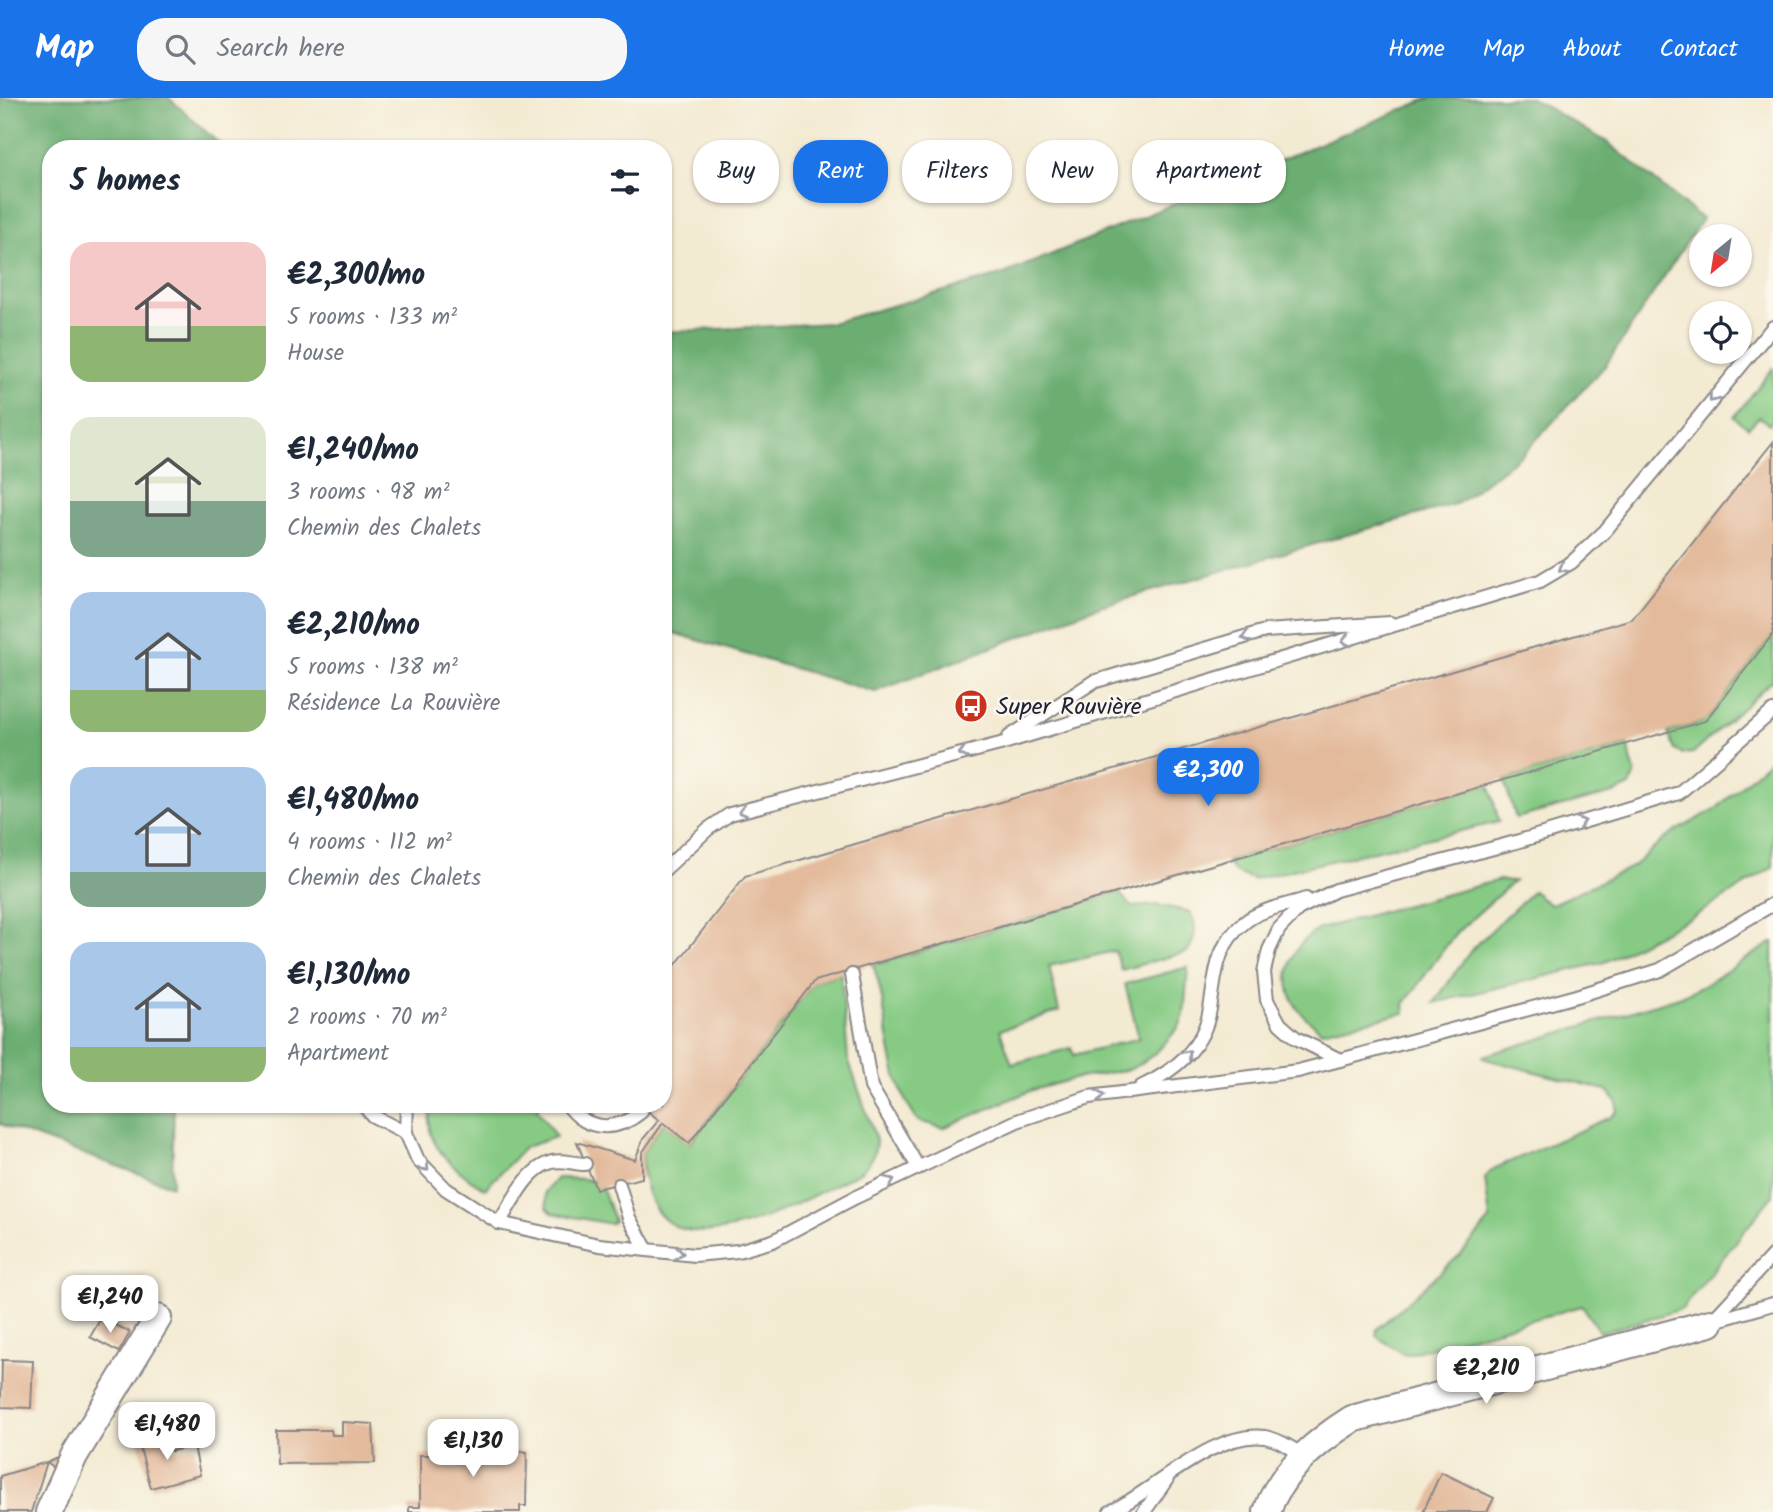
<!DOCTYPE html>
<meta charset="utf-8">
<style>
body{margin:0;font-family:Kalam,sans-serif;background:#f6f6f7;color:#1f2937;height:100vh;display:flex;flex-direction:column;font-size:26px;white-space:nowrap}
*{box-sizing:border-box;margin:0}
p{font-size:23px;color:#747a83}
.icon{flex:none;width:38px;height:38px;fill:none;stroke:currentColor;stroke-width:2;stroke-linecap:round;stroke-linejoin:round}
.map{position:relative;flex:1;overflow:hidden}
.sheet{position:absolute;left:42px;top:42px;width:630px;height:973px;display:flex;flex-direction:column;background:#fff;border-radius:28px;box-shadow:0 2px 5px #0004}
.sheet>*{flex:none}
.top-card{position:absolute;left:693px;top:42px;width:665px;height:63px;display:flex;gap:14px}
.needle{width:46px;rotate:210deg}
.tools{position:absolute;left:1689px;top:126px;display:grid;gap:14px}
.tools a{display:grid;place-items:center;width:63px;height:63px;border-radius:50%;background:#fff;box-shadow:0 2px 5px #0004;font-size:35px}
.price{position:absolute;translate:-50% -60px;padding:0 16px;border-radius:14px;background:#fff;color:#222;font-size:23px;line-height:46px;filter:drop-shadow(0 2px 4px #0008)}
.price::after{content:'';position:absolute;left:50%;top:42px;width:21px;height:16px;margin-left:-10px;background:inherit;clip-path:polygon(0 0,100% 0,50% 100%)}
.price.current{background:#1a73e8;color:#fff}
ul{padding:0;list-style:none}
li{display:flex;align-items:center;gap:21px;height:175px;padding:0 28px}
li span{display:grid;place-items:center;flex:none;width:196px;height:140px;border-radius:21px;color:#555}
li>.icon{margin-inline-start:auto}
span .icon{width:84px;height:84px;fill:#fffc;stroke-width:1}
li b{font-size:30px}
h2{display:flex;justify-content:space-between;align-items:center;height:84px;padding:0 28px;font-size:30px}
.pill{padding:0 24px;border-radius:28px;background:#fff;box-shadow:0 2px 5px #0004;font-size:24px;line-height:63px}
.pill.current{background:#1a73e8;color:#fff}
header{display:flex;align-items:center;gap:42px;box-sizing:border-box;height:98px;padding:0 35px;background:#1a73e8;color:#fff}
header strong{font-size:33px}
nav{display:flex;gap:38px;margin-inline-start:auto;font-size:24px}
.search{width:490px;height:63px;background:#f6f6f7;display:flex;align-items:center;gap:18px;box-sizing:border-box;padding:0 24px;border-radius:28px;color:#747a83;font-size:26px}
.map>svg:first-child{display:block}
.green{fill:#86ca84;stroke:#547660;stroke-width:2}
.forest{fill:#6cae72;stroke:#476856;stroke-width:2}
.building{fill:#e3ba9b}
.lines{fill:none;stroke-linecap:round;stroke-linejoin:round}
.lane-casing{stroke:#8a8686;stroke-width:16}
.street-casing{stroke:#8a8686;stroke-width:30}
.lane{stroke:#fff;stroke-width:12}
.street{stroke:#fff;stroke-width:26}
.oneway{stroke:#9c9ca7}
.labels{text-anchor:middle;stroke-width:5;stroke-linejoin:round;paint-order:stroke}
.poi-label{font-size:24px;fill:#22223b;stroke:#fbf7ec;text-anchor:start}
</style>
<header>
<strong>Map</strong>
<div class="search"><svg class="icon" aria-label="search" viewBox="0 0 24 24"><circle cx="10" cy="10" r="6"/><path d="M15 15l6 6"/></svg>Search here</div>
<nav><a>Home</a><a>Map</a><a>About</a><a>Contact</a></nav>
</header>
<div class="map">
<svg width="1773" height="1414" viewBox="0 0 1773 1414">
<rect width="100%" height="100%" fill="#fbf7ec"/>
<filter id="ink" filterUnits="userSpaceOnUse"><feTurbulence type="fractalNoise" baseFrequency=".0143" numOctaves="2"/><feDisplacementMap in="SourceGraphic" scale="14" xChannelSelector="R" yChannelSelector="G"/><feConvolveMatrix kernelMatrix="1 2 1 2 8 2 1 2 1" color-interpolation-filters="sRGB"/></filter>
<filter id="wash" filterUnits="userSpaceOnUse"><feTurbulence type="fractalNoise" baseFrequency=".00686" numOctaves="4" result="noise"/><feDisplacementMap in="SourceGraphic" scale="28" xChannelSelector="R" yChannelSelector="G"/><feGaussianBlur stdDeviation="1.57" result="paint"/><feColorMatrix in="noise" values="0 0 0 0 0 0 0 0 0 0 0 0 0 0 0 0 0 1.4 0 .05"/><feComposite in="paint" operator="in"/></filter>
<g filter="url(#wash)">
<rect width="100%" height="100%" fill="#f3ead2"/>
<g class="green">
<polygon points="1773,270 1773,322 1769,326 1759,319 1748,330 1734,319"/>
<polygon points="1773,536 1773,582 1693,655 1683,656 1675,652 1668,634 1705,623"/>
<polygon points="1627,646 1635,675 1630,688 1617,694 1516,720 1504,682"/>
<polygon points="1773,659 1773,769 1698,816 1605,864 1434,905 1472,851 1533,793 1550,807 1632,769 1669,737 1717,710"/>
<path d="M1489,686L1499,724L1253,781C1240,777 1232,775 1227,763Z"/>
<path d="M1499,782L1514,783L1455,836L1404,906L1405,915L1321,933C1313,926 1303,918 1297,910C1278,880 1292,846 1319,831Z"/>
<path d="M1119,794L1131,809L1158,807L1190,814C1198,828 1196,841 1187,854L1121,872L1115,853L1049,868L1059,913L1000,932L1012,966L1071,950L1074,957L1139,940L1125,886L1188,869L1184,917L1179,929L1155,956L1131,971L1073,981L1030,993L943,1030L918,1023C883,977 892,919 873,867Z"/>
<polygon points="1773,844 1773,1097 1682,1211 1600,1235 1582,1208 1405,1257 1376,1238 1377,1231 1461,1156 1490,1122 1485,1080 1491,1072 1611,1019 1617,1013 1617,1003 1606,992 1485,961 1483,958 1676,900 1701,889"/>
<path d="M841,876L848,961L876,1042C875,1057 872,1064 860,1074C792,1108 644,1199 642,1055L663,1025L690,1045L815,883Z"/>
<path d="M434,1006H540L537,1011L556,1039L525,1049L485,1091C457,1074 415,1042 434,1006Z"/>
<path d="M557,1080C605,1081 599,1081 614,1123L611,1126L552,1115L547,1110L545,1094Z"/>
</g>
<g class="forest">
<polygon points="0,0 169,0 225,51 51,51 51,499 43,502 51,518 51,1006 174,1006 172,1088 0,1026"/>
<polygon points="1430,0 1531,0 1607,44 1702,121 1606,267 1523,356 1458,405 1100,508 875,594 663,532 663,234 831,225 1004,176"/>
</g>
<g id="blocks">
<g class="building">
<polygon points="1773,344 1773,536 1705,623 815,883 689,1045 663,1025 642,1055 642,1080 596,1091 577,1044 635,1062 643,1041 659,1022 639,1006 663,1006 663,883 745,778 1632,521"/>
<polygon points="101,1220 130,1234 119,1254 90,1239"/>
<polygon points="2,1262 33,1263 31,1310 1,1309"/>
<polygon points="342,1324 373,1326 375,1365 277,1366 276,1332 331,1332 332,1337 342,1337"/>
<polygon points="166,1336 171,1353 194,1348 200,1377 151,1390 138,1343"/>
<polygon points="455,1339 490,1340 490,1350 527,1354 526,1408 520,1408 520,1414 409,1414 409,1409 420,1409 420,1357 455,1357"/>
<polygon points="60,1358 60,1374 47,1364"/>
<polygon points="47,1364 31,1414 0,1414 0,1378"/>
<polygon points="1441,1374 1494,1400 1487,1414 1423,1414"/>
</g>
</g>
</g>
<g filter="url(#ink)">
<use href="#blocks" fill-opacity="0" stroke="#8a8686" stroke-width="2"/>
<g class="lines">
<defs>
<g id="lane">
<polyline points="1009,639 1093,584 1265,533 1390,525"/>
<polyline points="663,773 708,731 730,716 1000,646 1540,483 1572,464 1605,433 1773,229"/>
<polyline points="852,877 871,989 918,1069"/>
<polyline points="1340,962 1577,898 1660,872 1773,806"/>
<path d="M1141,989C1174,973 1204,950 1210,911C1216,876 1215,848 1245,824C1261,811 1288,807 1306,801"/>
<polyline points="362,1006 373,1018 406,1035"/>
<polyline points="407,1006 406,1035 418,1062 446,1091 499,1125 599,1147 695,1157 738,1153 773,1143 854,1100 1017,1023 1089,999 1298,973 1340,962 1296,940 1280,926 1267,902 1264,874 1269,852 1279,831 1298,811 1336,792 1516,744 1679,695 1773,613"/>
<path d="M567,1006C587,1034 616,1034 641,1014"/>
<polyline points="619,1087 629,1120 647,1152"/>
<path d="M499,1125C512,1105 527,1070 552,1064C563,1061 574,1066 585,1066"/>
<polyline points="1714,1223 1773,1206"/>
<polyline points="1710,1225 1773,1157"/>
<path d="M1110,1414C1154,1393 1214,1332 1265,1339C1280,1342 1291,1350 1304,1358"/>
<polyline points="1144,1414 1167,1381"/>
</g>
<g id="street">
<polyline points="49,1414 74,1358 158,1220"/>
<path d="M1267,1414C1280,1373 1317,1343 1352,1321L1710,1225"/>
</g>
</defs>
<use href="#lane" class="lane-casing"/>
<use href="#street" class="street-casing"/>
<use href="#lane" class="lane"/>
<use href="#street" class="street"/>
</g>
<defs><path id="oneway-chevron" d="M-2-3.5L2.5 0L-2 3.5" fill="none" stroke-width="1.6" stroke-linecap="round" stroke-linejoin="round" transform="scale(1.75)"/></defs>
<g class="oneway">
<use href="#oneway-chevron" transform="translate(1713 300) rotate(129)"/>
<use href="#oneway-chevron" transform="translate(1563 470) rotate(148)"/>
<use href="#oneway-chevron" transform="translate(1246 539) rotate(164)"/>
<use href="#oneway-chevron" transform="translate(1346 543) rotate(163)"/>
<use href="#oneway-chevron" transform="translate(963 655) rotate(165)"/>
<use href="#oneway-chevron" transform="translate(743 713) rotate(165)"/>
<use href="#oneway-chevron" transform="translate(1581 724) rotate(-17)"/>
<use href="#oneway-chevron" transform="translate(1187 956) rotate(-51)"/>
<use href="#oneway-chevron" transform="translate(1100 998) rotate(-8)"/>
<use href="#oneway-chevron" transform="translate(425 1069) rotate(48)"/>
<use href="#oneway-chevron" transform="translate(890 1083) rotate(-25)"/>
<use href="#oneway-chevron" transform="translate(679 1155) rotate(5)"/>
</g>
</g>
<defs>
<symbol id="bus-disc" viewBox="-11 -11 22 22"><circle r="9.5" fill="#c8321e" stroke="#fbf7ec"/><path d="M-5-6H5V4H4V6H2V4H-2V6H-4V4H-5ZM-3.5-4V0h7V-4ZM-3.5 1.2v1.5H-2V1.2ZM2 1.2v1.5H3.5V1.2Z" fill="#fff"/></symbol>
</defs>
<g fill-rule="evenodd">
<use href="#bus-disc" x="952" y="589" width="38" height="38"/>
</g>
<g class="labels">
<g class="poi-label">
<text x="996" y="616">Super Rouvière</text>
</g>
</g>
</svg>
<div class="tools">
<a><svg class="needle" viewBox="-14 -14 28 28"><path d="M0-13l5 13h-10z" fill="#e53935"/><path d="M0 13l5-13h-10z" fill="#747a83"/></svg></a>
<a><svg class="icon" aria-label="locate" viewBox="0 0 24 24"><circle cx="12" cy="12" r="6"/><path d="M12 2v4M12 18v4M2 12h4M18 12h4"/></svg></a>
</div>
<b class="price current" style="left:1208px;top:710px">€2,300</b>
<b class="price" style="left:110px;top:1237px">€1,240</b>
<b class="price" style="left:1486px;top:1308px">€2,210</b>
<b class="price" style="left:167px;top:1364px">€1,480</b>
<b class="price" style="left:473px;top:1381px">€1,130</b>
<div class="top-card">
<a class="pill">Buy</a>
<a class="pill current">Rent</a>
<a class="pill">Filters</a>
<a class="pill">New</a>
<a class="pill">Apartment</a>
</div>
<section class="sheet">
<h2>5 homes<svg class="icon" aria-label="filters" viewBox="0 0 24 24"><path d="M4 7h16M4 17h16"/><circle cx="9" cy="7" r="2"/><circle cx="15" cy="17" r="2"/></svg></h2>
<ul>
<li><span style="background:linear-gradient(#f6c9c9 60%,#8fb573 0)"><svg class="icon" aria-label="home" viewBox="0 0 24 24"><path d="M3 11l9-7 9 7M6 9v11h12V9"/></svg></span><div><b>€2,300/mo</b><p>5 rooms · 133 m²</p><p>House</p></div></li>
<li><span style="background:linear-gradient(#dfe7d0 60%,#7fa58c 0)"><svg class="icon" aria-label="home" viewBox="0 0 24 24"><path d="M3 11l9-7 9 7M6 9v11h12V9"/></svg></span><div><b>€1,240/mo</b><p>3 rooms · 98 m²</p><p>Chemin des Chalets</p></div></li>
<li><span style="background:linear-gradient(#a9c7e8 70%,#8fb573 0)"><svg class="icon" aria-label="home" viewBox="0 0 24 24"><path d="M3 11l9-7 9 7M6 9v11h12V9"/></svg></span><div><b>€2,210/mo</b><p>5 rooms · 138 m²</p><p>Résidence La Rouvière</p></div></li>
<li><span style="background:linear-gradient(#a9c7e8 75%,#7fa58c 0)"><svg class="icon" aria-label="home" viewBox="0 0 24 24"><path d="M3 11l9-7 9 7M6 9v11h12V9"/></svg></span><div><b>€1,480/mo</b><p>4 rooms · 112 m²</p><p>Chemin des Chalets</p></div></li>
<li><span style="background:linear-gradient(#a9c7e8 75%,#8fb573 0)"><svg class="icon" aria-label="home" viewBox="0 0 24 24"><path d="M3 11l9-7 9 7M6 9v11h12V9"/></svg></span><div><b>€1,130/mo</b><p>2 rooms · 70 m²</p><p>Apartment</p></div></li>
</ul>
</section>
</div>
